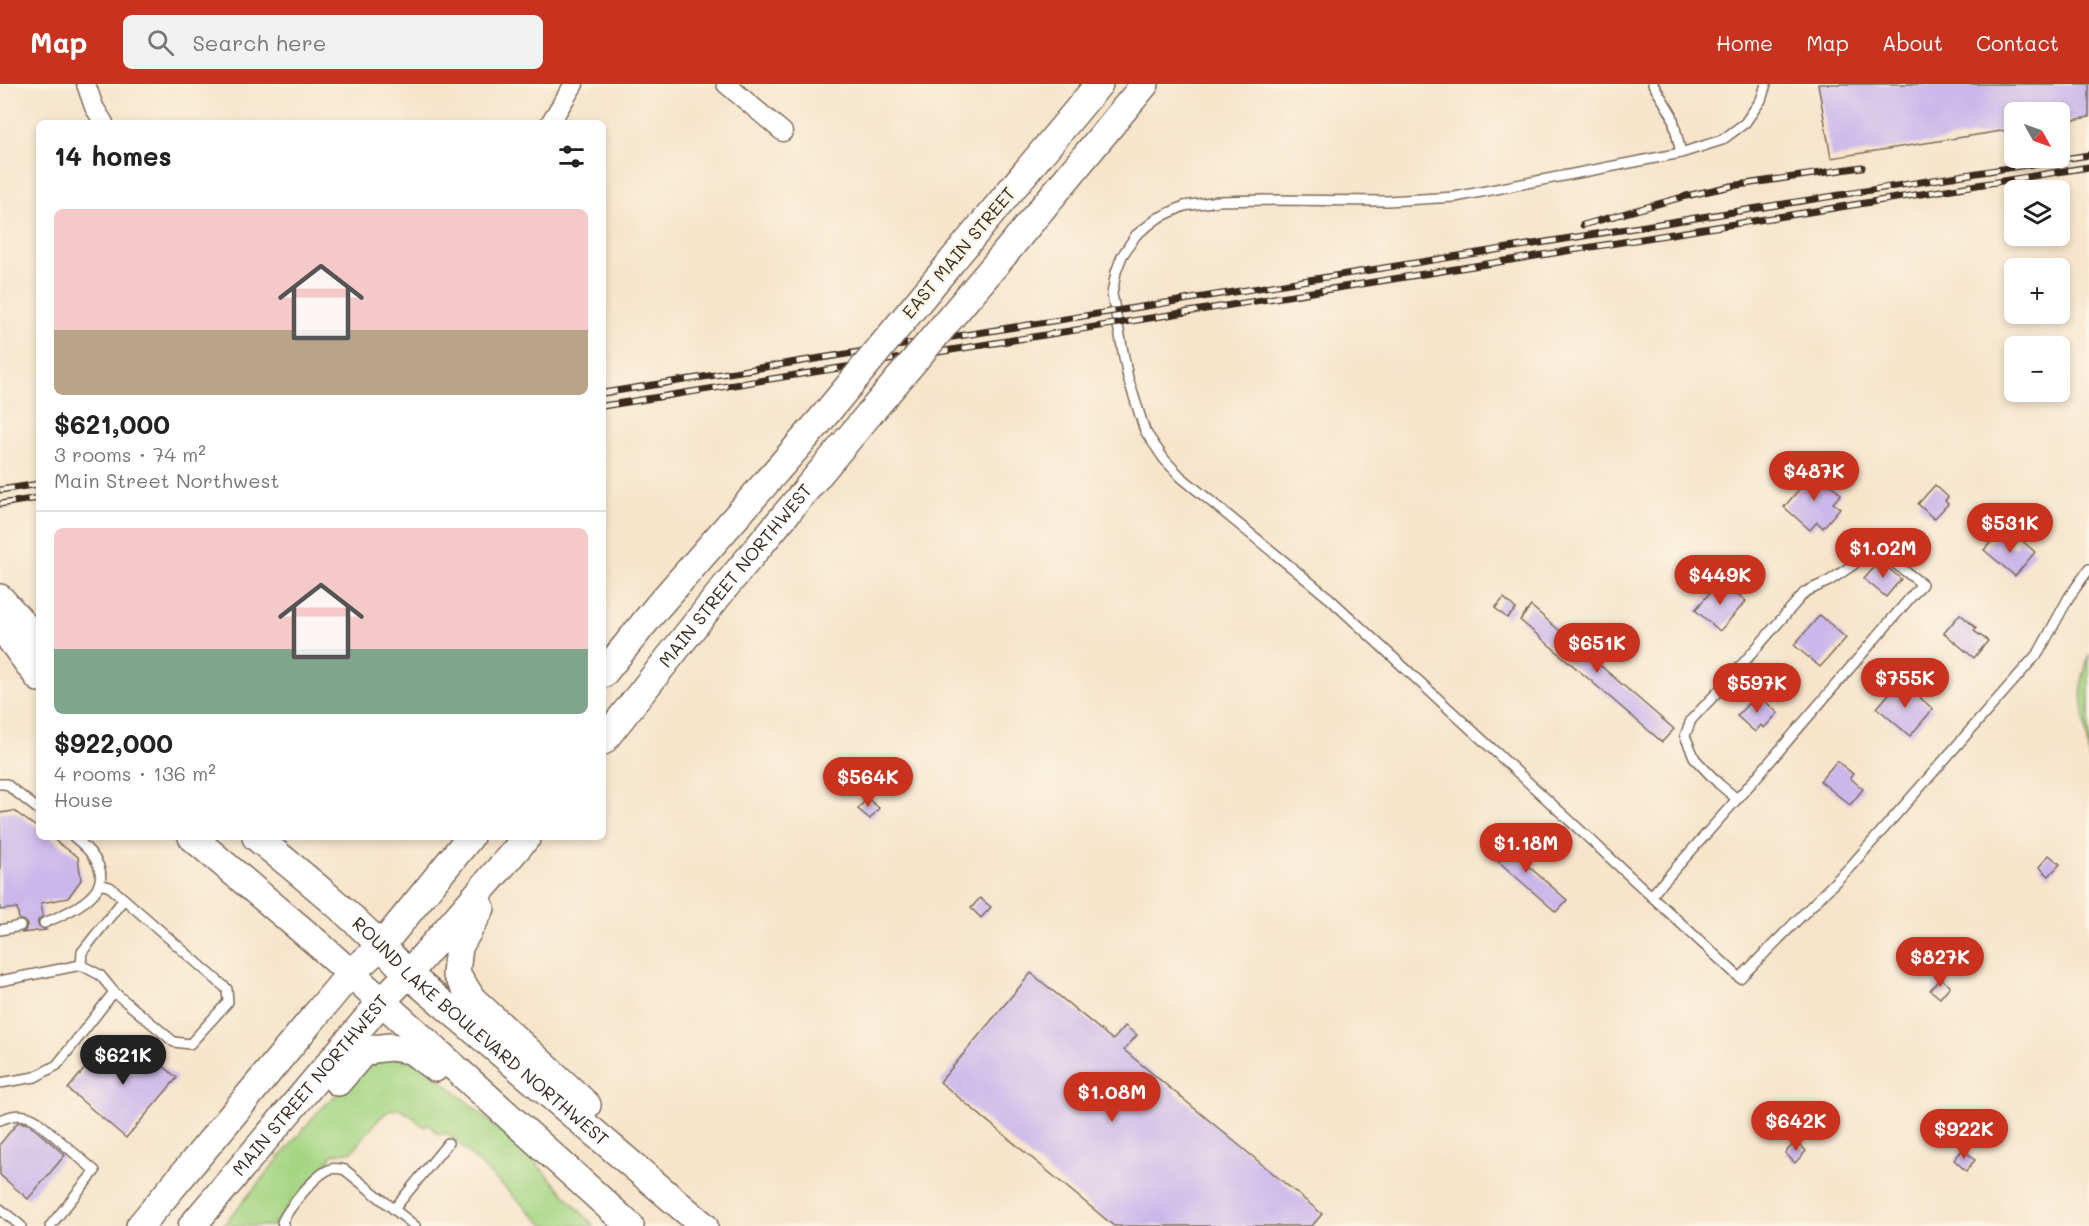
<!DOCTYPE html>
<meta charset="utf-8">
<style>
body{margin:0;font-family:Mali,sans-serif;background:#f2f2f2;color:#222;height:100vh;display:flex;flex-direction:column;font-size:22px;white-space:nowrap}
*{box-sizing:border-box;margin:0}
p{font-size:20px;color:#767676}
.icon{flex:none;width:33px;height:33px;fill:none;stroke:currentColor;stroke-width:2;stroke-linecap:round;stroke-linejoin:round}
.map{position:relative;flex:1;overflow:hidden}
.sheet{position:absolute;left:36px;top:36px;width:570px;height:720px;display:flex;flex-direction:column;background:#fff;border-radius:9px;box-shadow:0 3px 9px #0003}
.sheet>*{flex:none}
.needle{width:39px;rotate:130deg}
.tools{position:absolute;left:2004px;top:18px;display:grid;gap:12px}
.tools a{display:grid;place-items:center;width:66px;height:66px;border-radius:9px;background:#fff;box-shadow:0 3px 9px #0003;font-size:30px}
.price{position:absolute;translate:-50% -51px;padding:0 14px;border-radius:21px;background:#c8321e;color:#fff;font-size:20px;line-height:39px;filter:drop-shadow(0 2px 3px #0008)}
.price::after{content:'';position:absolute;left:50%;top:36px;width:18px;height:14px;margin-left:-9px;background:inherit;clip-path:polygon(0 0,100% 0,50% 100%)}
.price.current{background:#222;color:#fff}
ul{padding:0;list-style:none}
li{display:grid;align-content:center;gap:12px;height:318px;padding:0 18px}
li+li{border-top:2px solid #e0e0e0}
li span{display:grid;place-items:center;height:186px;border-radius:9px;color:#555}
li>.icon{margin-inline-start:auto}
span .icon{width:108px;height:108px;fill:#fffc;stroke-width:1}
li b{font-size:26px}
h2{display:flex;justify-content:space-between;align-items:center;height:72px;padding:0 18px;font-size:26px}
header{display:flex;align-items:center;gap:36px;box-sizing:border-box;height:84px;padding:0 30px;background:#c8321e;color:#fff}
header strong{font-size:28px}
nav{display:flex;gap:33px;margin-inline-start:auto;font-size:21px}
.search{width:420px;height:54px;background:#f2f2f2;display:flex;align-items:center;gap:15px;box-sizing:border-box;padding:0 21px;border-radius:9px;color:#767676;font-size:22px}
.map>svg:first-child{display:block}
.green{fill:#a5d583;stroke:#708050;stroke-width:1.5}
.building{fill:#cbb8ea}
.lines{fill:none;stroke-linecap:round;stroke-linejoin:round}
.service-casing{stroke:#7d6b5b;stroke-width:12}
.minor-casing{stroke:#7d6b5b;stroke-width:21}
.secondary-casing{stroke:#7d6b5b;stroke-width:30}
.service{stroke:#fff;stroke-width:9}
.minor{stroke:#fff;stroke-width:18}
.secondary{stroke:#fff;stroke-width:27}
.rail-casing{stroke:#3b2a1e;stroke-width:7}
.rail{stroke:#fcf5e5;stroke-width:4.5;stroke-dasharray:14;stroke-linecap:butt}
.secondary-bridge-casing{stroke:#7d6b5b;stroke-width:30;stroke-linecap:butt}
.secondary-bridge{stroke:#fff;stroke-width:27}
.labels{text-anchor:middle;stroke-width:5;stroke-linejoin:round;paint-order:stroke}
.street-label{font-size:18px;fill:#3b2a1e;stroke:#fcf5e5}
</style>
<header>
<strong>Map</strong>
<div class="search"><svg class="icon" aria-label="search" viewBox="0 0 24 24"><circle cx="10" cy="10" r="6"/><path d="M15 15l6 6"/></svg>Search here</div>
<nav><a>Home</a><a>Map</a><a>About</a><a>Contact</a></nav>
</header>
<div class="map">
<svg width="2089" height="1142" viewBox="0 0 2089 1142">
<rect width="100%" height="100%" fill="#fcf5e5"/>
<filter id="ink" filterUnits="userSpaceOnUse"><feTurbulence type="fractalNoise" baseFrequency=".0167" numOctaves="2"/><feDisplacementMap in="SourceGraphic" scale="12" xChannelSelector="R" yChannelSelector="G"/><feConvolveMatrix kernelMatrix="1 2 1 2 8 2 1 2 1" color-interpolation-filters="sRGB"/></filter>
<filter id="wash" filterUnits="userSpaceOnUse"><feTurbulence type="fractalNoise" baseFrequency=".008" numOctaves="4" result="noise"/><feDisplacementMap in="SourceGraphic" scale="24" xChannelSelector="R" yChannelSelector="G"/><feGaussianBlur stdDeviation="1.35" result="paint"/><feColorMatrix in="noise" values="0 0 0 0 0 0 0 0 0 0 0 0 0 0 0 0 0 1.4 0 .05"/><feComposite in="paint" operator="in"/></filter>
<g filter="url(#wash)">
<rect width="100%" height="100%" fill="#f7e4cb"/>
<g class="green">
<polygon points="2089,570 2089,676 2081,601"/>
<path d="M386,972L420,979L458,1010L533,1076L594,1142H545L446,1048L443,1051L437,1049L428,1039L425,1043C417,1038 406,1025 397,1025C382,1024 362,1057 353,1067L334,1070L272,1142H223L316,1030L362,986Z"/>
</g>
<g id="blocks">
<g class="building">
<polygon points="1818,0 2089,0 2089,33 2060,38 2060,28 2014,28 2014,45 1831,74"/>
<polygon points="1815,387 1841,410 1833,419 1840,424 1823,444 1817,438 1810,446 1784,423"/>
<polygon points="1935,401 1948,413 1945,417 1948,420 1934,435 1918,420"/>
<polygon points="1997,451 2013,464 2020,455 2035,468 2015,492 1984,466"/>
<polygon points="1880,477 1901,495 1886,513 1864,495"/>
<polygon points="1721,496 1746,517 1720,547 1695,526"/>
<polygon points="1504,514 1516,525 1507,534 1495,524"/>
<polygon points="1531,522 1674,645 1662,658 1520,536"/>
<polygon points="1960,530 1976,544 1974,547 1988,557 1974,574 1944,549"/>
<polygon points="1820,531 1846,554 1820,583 1794,561"/>
<polygon points="1899,598 1908,607 1910,605 1933,625 1910,652 1877,624"/>
<polygon points="1757,610 1778,629 1764,644 1761,641 1755,648 1737,632"/>
<polygon points="1837,677 1853,690 1850,694 1863,705 1850,721 1820,697"/>
<polygon points="867,714 879,724 870,735 858,725"/>
<polygon points="14,727 39,745 39,753 50,753 78,773 81,796 68,814 41,819 43,832 38,836 38,841 46,846 21,849 25,847 27,841 25,837 19,835 17,824 0,826 0,729"/>
<polygon points="1495,753 1567,816 1556,828 1484,765"/>
<polygon points="2049,771 2060,780 2049,792 2039,783"/>
<polygon points="980,814 991,823 981,834 971,824"/>
<polygon points="1031,889 1113,956 1125,942 1137,951 1124,966 1322,1130 1312,1142 1114,1142 940,998"/>
<polygon points="1940,894 1950,902 1940,914 1930,906"/>
<polygon points="131,954 177,994 126,1054 68,1005 99,967 111,977"/>
<polygon points="18,1038 29,1040 65,1071 28,1115 0,1091 0,1060"/>
<polygon points="1796,1057 1806,1067 1795,1079 1785,1069"/>
<polygon points="1963,1065 1975,1076 1966,1087 1954,1076"/>
</g>
</g>
</g>
<g filter="url(#ink)">
<use href="#blocks" fill-opacity="0" stroke="#7d6b5b" stroke-width="1.5"/>
<g class="lines">
<defs>
<g id="service">
<polyline points="1653,0 1672,31 1681,69"/>
<polyline points="1766,0 1761,16 1745,39 1722,56 1681,69 1455,113 1387,117 1263,116 1218,117 1184,122 1158,134 1136,151 1122,172 1116,188 1112,210 1128,294 1145,347 1164,375 1181,393 1329,514 1740,894 1850,783 2039,568 2069,513 2089,485"/>
<polyline points="0,700 6,700 39,726"/>
<polyline points="1651,812 1754,696 1922,500 1873,463 1853,481 1829,497 1805,508 1726,599 1691,636 1685,652 1695,675 1719,700 1737,715"/>
<path d="M44,839C91,820 128,796 74,753"/>
<polyline points="0,846 20,842"/>
<polyline points="81,881 82,868 124,815 110,803 99,800"/>
<polyline points="0,897 81,881 100,891 114,908 57,981 35,993 0,999"/>
<polyline points="114,908 174,958 190,960 228,918 227,905 124,815"/>
<path d="M0,1036C14,1030 24,1029 37,1037L95,1087L50,1142"/>
<polyline points="0,1125 21,1142"/>
<polyline points="394,1125 448,1059"/>
<path d="M284,1142L282,1138C289,1124 316,1089 331,1085C335,1084 342,1085 345,1086L415,1142"/>
</g>
<g id="minor">
<polyline points="86,0 94,23 104,39"/>
<polyline points="726,0 783,48"/>
<polyline points="550,39 574,0"/>
</g>
<g id="secondary">
<polyline points="1006,168 1145,0"/>
<polyline points="952,177 1099,0"/>
<polyline points="0,514 39,558"/>
<polyline points="0,538 5,548 39,594"/>
<polyline points="603,590 658,522 819,338"/>
<path id="s1" d="M603,657L725,503L870,329"/>
<polyline points="192,753 317,859 630,1142"/>
<path id="s2" d="M256,753C309,796 362,839 408,890L704,1142"/>
<polyline points="481,824 459,863 456,889 472,915 587,1021"/>
<polyline points="338,998 361,971 373,965 390,963 411,966 435,984"/>
<polyline points="140,1142 334,909 350,890 382,861 470,753"/>
<path id="s3" d="M192,1142L382,917L408,890L527,753"/>
</g>
</defs>
<use href="#service" class="service-casing"/>
<use href="#minor" class="minor-casing"/>
<use href="#secondary" class="secondary-casing"/>
<use href="#service" class="service"/>
<use href="#minor" class="minor"/>
<use href="#secondary" class="secondary"/>
<defs>
<g id="rail">
<polyline points="1583,141 1686,112 1731,102 1862,83"/>
<polyline points="603,309 2089,71"/>
<polyline points="603,322 2089,83"/>
<polyline points="0,406 39,400"/>
<polyline points="0,420 39,414"/>
</g>
</defs>
<use href="#rail" class="rail-casing"/>
<use href="#rail" class="rail"/>
<defs>
<g id="secondary-bridge">
<polyline points="870,329 1006,168"/>
<polyline points="819,338 952,177"/>
</g>
</defs>
<use href="#secondary-bridge" class="secondary-bridge-casing"/>
<use href="#secondary-bridge" class="secondary-bridge"/>
</g>
</g>
<g class="labels">
<g class="street-label">
<text transform="translate(959 169) rotate(-50)" y="6">EAST MAIN STREET</text>
<text dy="6" stroke="none"><textPath href="#s1" startOffset="212">MAIN STREET NORTHWEST</textPath></text>
<text dy="6" stroke="none"><textPath href="#s2" startOffset="297">ROUND LAKE BOULEVARD NORTHWEST</textPath></text>
<text dy="6" stroke="none"><textPath href="#s3" startOffset="184">MAIN STREET NORTHWEST</textPath></text>
</g>
</g>
</svg>
<div class="tools">
<a><svg class="needle" viewBox="-14 -14 28 28"><path d="M0-13l5 13h-10z" fill="#e53935"/><path d="M0 13l5-13h-10z" fill="#767676"/></svg></a>
<a><svg class="icon" aria-label="layers" viewBox="0 0 24 24"><path d="M12 4l9 5-9 5-9-5zM3 14l9 5 9-5"/></svg></a>
<a>+</a>
<a>−</a>
</div>
<b class="price" style="left:1814px;top:418px">$487K</b>
<b class="price" style="left:2010px;top:470px">$531K</b>
<b class="price" style="left:1883px;top:495px">$1.02M</b>
<b class="price" style="left:1720px;top:522px">$449K</b>
<b class="price" style="left:1597px;top:590px">$651K</b>
<b class="price" style="left:1905px;top:625px">$755K</b>
<b class="price" style="left:1757px;top:630px">$597K</b>
<b class="price" style="left:868px;top:724px">$564K</b>
<b class="price" style="left:1526px;top:790px">$1.18M</b>
<b class="price" style="left:1940px;top:904px">$827K</b>
<b class="price current" style="left:123px;top:1002px">$621K</b>
<b class="price" style="left:1112px;top:1039px">$1.08M</b>
<b class="price" style="left:1796px;top:1068px">$642K</b>
<b class="price" style="left:1964px;top:1076px">$922K</b>
<section class="sheet">
<h2>14 homes<svg class="icon" aria-label="filters" viewBox="0 0 24 24"><path d="M4 7h16M4 17h16"/><circle cx="9" cy="7" r="2"/><circle cx="15" cy="17" r="2"/></svg></h2>
<ul>
<li><span style="background:linear-gradient(#f6c9c9 65%,#b9a48a 0)"><svg class="icon" aria-label="home" viewBox="0 0 24 24"><path d="M3 11l9-7 9 7M6 9v11h12V9"/></svg></span><div><b>$621,000</b><p>3 rooms · 74 m²</p><p>Main Street Northwest</p></div></li>
<li><span style="background:linear-gradient(#f6c9c9 65%,#7fa58c 0)"><svg class="icon" aria-label="home" viewBox="0 0 24 24"><path d="M3 11l9-7 9 7M6 9v11h12V9"/></svg></span><div><b>$922,000</b><p>4 rooms · 136 m²</p><p>House</p></div></li>
</ul>
</section>
</div>
